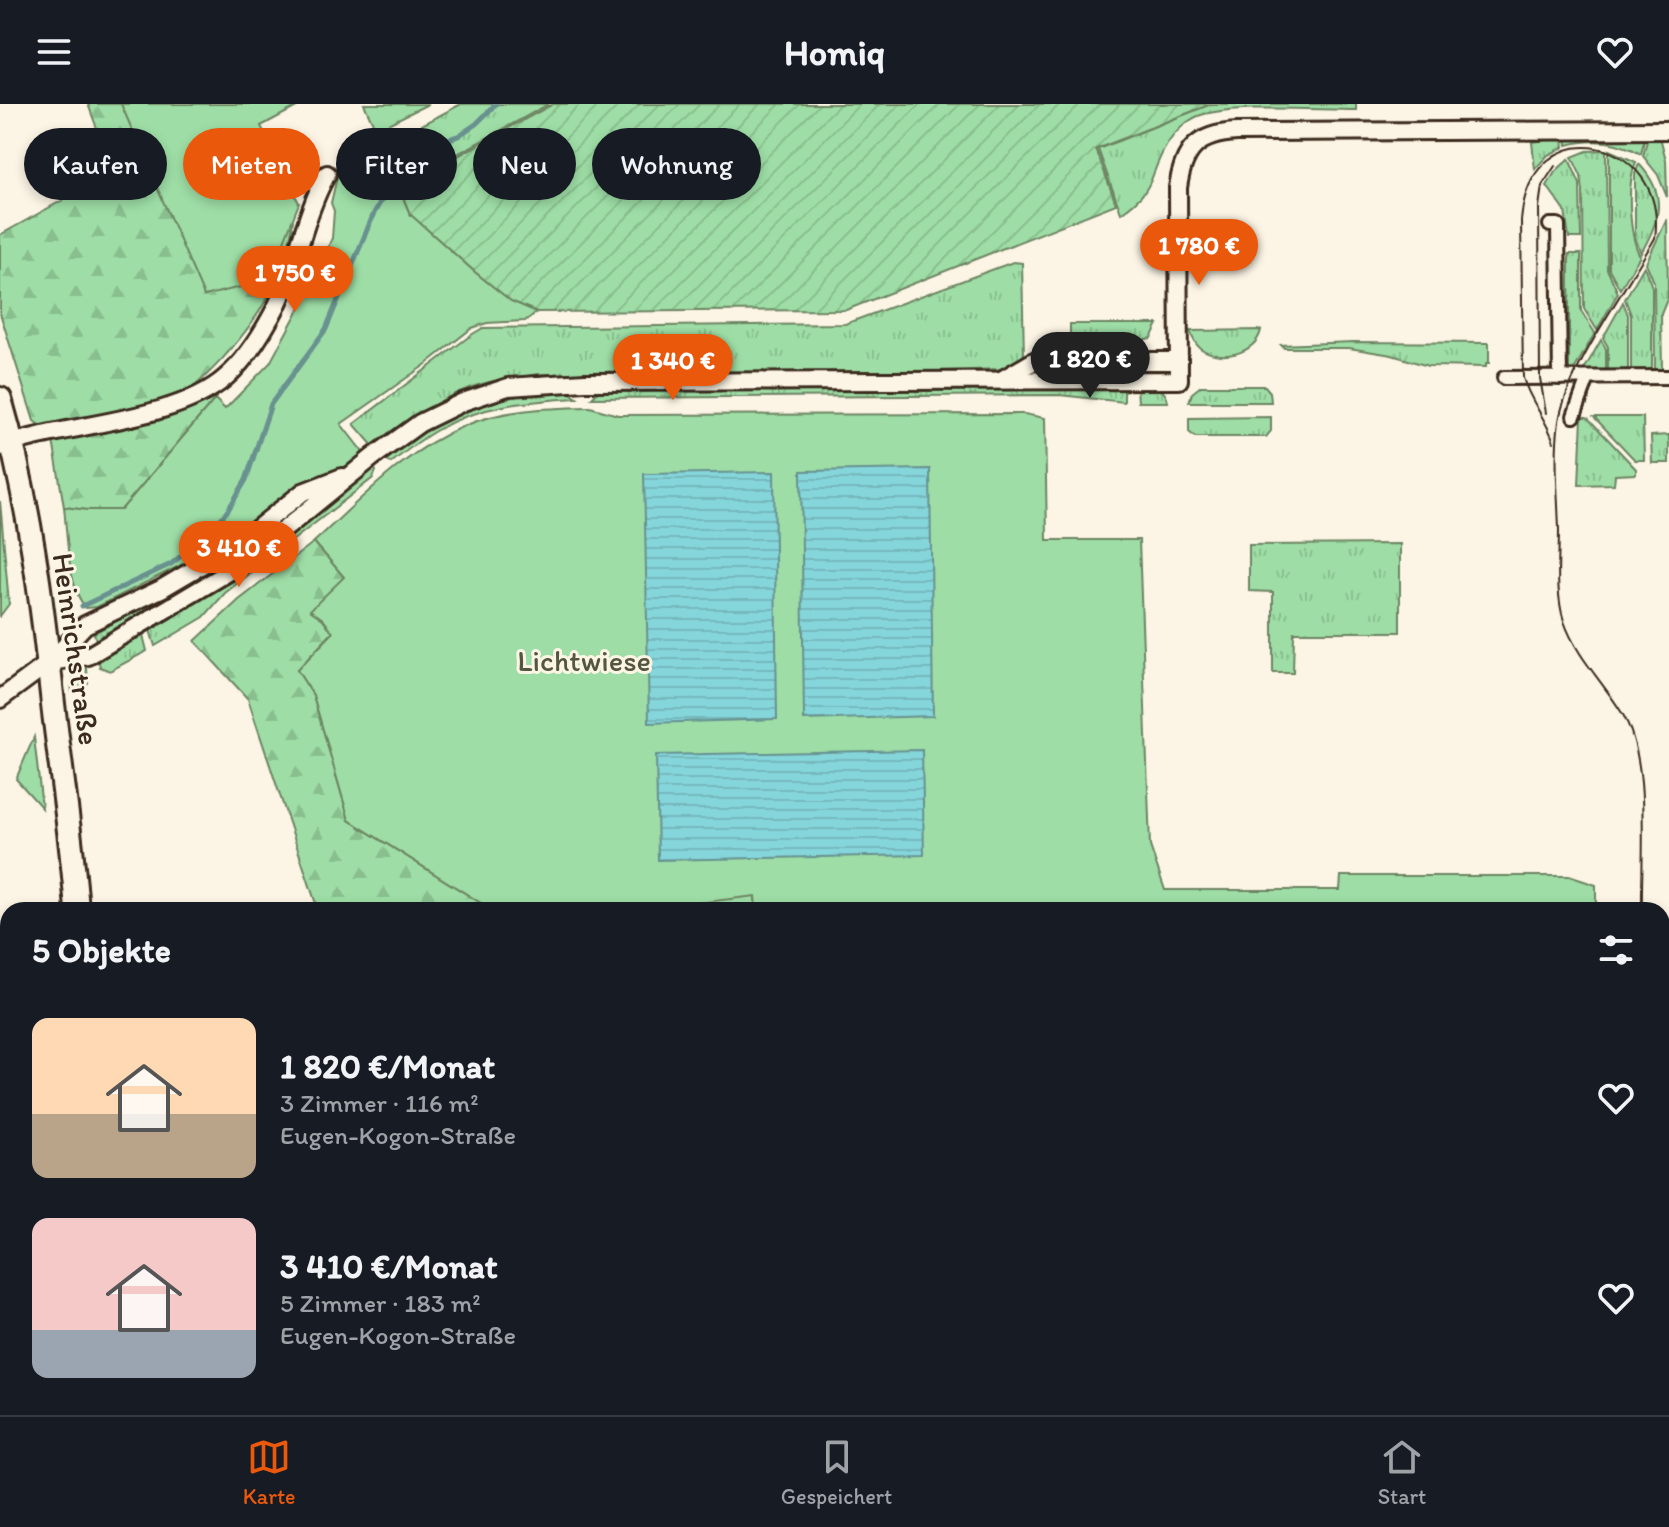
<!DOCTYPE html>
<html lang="de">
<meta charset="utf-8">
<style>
body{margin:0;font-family:Itim,sans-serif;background:#242831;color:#f1f3f6;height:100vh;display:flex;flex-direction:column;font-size:30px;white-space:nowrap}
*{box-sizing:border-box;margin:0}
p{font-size:26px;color:#9ea1a6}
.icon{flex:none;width:44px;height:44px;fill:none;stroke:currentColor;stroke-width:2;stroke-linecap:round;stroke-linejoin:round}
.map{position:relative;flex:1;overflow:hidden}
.details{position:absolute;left:0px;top:798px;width:1670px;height:514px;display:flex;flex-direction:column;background:#171b24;border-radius:24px 24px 0 0;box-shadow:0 4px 12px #0003}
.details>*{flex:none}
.guide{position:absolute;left:24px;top:24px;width:800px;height:72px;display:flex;gap:16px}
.price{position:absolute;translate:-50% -68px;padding:0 18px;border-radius:28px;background:#ea580c;color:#fff;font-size:26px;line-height:52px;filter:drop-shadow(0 2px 4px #0008)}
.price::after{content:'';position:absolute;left:50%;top:48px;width:24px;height:18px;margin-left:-12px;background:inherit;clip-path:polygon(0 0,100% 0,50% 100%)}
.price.on{background:#222;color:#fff}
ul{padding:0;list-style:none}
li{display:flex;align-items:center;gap:24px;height:200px;padding:0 32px}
li span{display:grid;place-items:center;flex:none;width:224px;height:160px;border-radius:16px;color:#555}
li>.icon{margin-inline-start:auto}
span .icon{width:96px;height:96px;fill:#fffc;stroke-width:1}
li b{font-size:34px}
h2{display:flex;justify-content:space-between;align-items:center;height:96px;padding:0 32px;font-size:34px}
.pill{padding:0 28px;border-radius:36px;background:#171b24;box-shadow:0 4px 12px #0003;font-size:28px;line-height:72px}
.pill.on{background:#ea580c;color:#fff}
header{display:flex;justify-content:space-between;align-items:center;height:104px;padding:0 32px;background:#171b24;font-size:36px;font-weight:700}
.tab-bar{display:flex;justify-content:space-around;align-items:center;height:112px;border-top:2px solid #363941;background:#171b24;font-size:22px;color:#9ea1a6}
.tab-bar a{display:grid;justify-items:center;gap:4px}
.tab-bar .on{color:#ea580c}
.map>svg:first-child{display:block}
.grass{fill:url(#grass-tufts);stroke:#6c8462;stroke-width:2}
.forest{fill:url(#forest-firs);stroke:#6c8462;stroke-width:2}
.park{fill:#9edea6;stroke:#6c8462;stroke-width:2}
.garden{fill:url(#garden-furrows);stroke:#6c8462;stroke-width:2}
.water{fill:url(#water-rules);stroke:#67918f;stroke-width:2}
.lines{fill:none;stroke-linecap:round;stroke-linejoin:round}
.stream{stroke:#67918f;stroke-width:5}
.pedestrian-casing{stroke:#3b2a1e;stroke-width:18}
.minor-casing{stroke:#3b2a1e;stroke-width:22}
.secondary-casing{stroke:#3b2a1e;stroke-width:28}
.pedestrian{stroke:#fcf5e5;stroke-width:12}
.minor{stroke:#fcf5e5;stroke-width:16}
.secondary{stroke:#fcf5e5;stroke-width:22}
.tram{stroke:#3b2a1e;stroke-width:2}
.labels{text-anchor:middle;stroke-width:6;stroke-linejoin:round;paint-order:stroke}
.street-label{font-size:30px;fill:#3b2a1e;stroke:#fcf5e5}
.park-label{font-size:30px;fill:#545740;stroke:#fcf5e5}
</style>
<header><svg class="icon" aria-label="menu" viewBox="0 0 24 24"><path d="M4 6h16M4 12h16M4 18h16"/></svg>Homiq<svg class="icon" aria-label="heart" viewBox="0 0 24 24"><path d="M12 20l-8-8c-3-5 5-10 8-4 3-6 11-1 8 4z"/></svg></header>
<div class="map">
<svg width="1669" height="1311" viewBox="0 0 1669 1311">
<defs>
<pattern id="grass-tufts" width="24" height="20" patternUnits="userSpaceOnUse" patternTransform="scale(2)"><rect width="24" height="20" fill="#9edea6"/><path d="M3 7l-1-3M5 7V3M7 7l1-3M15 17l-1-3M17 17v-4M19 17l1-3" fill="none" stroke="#89bf8e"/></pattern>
<pattern id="forest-firs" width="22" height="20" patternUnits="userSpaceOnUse" patternTransform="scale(2)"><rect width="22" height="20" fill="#9edea6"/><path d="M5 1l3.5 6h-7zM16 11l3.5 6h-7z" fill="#89bf8e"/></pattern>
<pattern id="garden-furrows" width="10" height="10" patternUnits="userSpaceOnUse" patternTransform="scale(2)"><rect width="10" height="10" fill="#9edea6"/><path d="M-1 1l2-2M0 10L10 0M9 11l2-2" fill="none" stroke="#89bf8e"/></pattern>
<pattern id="water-rules" width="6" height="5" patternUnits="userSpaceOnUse" patternTransform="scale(2)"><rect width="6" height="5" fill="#85d6db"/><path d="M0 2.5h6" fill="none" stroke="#74b8bc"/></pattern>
</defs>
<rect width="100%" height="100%" fill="#fcf5e5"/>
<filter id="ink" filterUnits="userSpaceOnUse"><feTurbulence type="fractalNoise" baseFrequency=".0125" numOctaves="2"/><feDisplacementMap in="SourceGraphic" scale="16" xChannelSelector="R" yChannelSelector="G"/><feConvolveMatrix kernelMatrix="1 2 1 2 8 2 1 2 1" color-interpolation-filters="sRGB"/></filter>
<g filter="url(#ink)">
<g class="grass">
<polygon points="461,0 549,0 399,82 389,62 392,37"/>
<path d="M1211,0H1356V6C1313,6 1240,0 1201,11C1188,15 1175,28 1168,39C1147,72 1159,83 1121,109L1098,45Z"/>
<path d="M1645,33L1641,50C1617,36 1593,34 1567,41L1566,34Z"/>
<polygon points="1648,33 1660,33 1666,56 1667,93 1658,71 1643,52"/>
<polygon points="1563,34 1564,43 1548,51 1535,65 1532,38"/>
<polygon points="1606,46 1607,165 1618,189 1597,226 1584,205 1583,87 1581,72 1572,53 1587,47"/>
<path d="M1609,46L1636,58C1626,80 1629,131 1640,152L1620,185L1609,165Z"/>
<polygon points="1569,55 1580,80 1581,134 1569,134 1565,107 1547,82 1555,68"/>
<path d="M1639,60C1668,91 1660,116 1641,149L1635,133V70Z"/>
<polygon points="1667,115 1668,193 1661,210 1662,265 1655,266 1654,178 1646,159"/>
<polygon points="1569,150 1581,150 1581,207 1595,229 1574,266 1569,266"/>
<path d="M1013,158L1022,159L1024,251L1012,260L1000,265L883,269L539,270C523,273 506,275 489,278C446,288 408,316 374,343L354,320L471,231L483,224L845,220Z"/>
<polygon points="1644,162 1652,183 1652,266 1631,266 1631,211 1625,195"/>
<polygon points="1623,198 1628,211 1628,266 1608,266 1608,243 1603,234"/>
<polygon points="1070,220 1158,220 1151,234 1142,236 1070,237"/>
<path d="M1261,226C1256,251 1219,258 1200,244C1194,239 1192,233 1190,227Z"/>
<polygon points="1601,236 1606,245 1606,266 1584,266"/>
<polygon points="1353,238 1489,239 1489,259 1486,259 1486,263 1428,262 1392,251 1349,244 1284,244 1281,241"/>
<polygon points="1119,241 1123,242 1125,246 1041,247 1041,242"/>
<rect x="1042" y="264" width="82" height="5"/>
<polygon points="1201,282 1265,282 1270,288 1271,298 1189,298 1192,289"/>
<path d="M1137,283C1151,283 1165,281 1168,298H1138Z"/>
<polygon points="1124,284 1124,298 1059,291 592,294 600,286"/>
<path d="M568,287L577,294C529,297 480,301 437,326C421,335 406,347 391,359L385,356C441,311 495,289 568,287Z"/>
<polygon points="1271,313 1271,327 1266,333 1195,333 1189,328 1189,314"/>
<polygon points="1582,313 1587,313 1636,365 1636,370 1615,371 1614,380 1579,381"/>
<polygon points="1594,313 1643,313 1644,356 1635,356"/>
<polygon points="1669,331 1669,359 1652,359 1651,332"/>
<path d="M373,363L376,367L373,374L225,489L204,513L155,542L150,526C233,477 300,427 373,363Z"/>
<polygon points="300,398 303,401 224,464 96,537 94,529 222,460"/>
<polygon points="1400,440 1400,528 1294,528 1293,569 1273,569 1273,488 1249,487 1249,441"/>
<polygon points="143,531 147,547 110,567 100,563 98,554"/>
<path d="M87,564L88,579L72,588C70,574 75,569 87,564Z"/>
</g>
<g class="forest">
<path d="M88,0H212L270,101L293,116C287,181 242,239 195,282L215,295L121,406H87L64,403L52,330L34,317L0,209V131L113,68Z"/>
<polygon points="0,397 9,500 0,512"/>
<polygon points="314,438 344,472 323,515 333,528 297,566 313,591 349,716 492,806 318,806 248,595 195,537 239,496"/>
<polygon points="755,791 756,806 639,806"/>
<polygon points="812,1304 1105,1304 1112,1311 819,1311"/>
<polygon points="1216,1304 1551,1304 1560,1311 1221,1311"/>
</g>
<g class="park">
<polygon points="121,0 302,0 261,22 299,99 269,176 204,192"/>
<polygon points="364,0 428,0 376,26"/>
<path d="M362,54L399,84L410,110L475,168L511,197L537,208L525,217L487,219L472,224L425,261L341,320L365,351L271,406L215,444L97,503L86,504C68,485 67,430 64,403L87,406H121L215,295L225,305L270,259L312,181L332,134L334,107L331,99L338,69Z"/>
<path d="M590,303L618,311L1024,310L1045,314L1047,436H1139L1150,742L1165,786H1340L1341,772H1569L1596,781V806H972L956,803L952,806H756L755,792L639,806H492L349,716L313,591L297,566L333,529L323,515L310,506L344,473L314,438C360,396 406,346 464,322C503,305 548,304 590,303Z"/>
<polygon points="34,633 42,704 16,675"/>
<polygon points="1105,1304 1216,1304 1221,1311 1112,1311"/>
<polygon points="1551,1304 1658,1304 1659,1311 1560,1311"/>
</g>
<polygon class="garden" points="553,0 1211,0 1096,45 1116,100 846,206 537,208 511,197 475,168 410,110 399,84"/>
<g class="water">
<polygon points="930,365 933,612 804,616 801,367"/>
<polygon points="774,368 777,615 649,619 644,370"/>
<polygon points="922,646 924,751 658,756 656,651"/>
</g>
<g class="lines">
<polyline class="stream" points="82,502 171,460 206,432 228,406 246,376 271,300 326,225 374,109 389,83 402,65 436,39 458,32 476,20 496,0"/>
<defs>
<g id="pedestrian">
<polyline points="1550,121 1558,121 1560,274"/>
<polyline points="1504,274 1669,273"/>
<polyline points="1574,312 1588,274"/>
</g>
<g id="minor">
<polyline points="1003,275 1034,257 1179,257"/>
<path d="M0,343C65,319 175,318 225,274C244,258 260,233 272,211C297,166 302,115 327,70"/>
<path d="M50,558L88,552L242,460L373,353L420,319L463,298L508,283L585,278L1179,276L1178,84C1183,46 1197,30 1237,28L1669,26"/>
<polyline points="0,595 50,558 85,521 161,485 239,439 303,388 342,373"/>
<polyline points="0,1167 8,1169"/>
<polyline points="639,1304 645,1311"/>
<polyline points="593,1311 604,1304"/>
</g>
<g id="secondary">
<path d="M0,295C29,394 42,497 53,600C61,669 72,737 77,806"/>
<polyline points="0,1299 8,1274"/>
</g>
</defs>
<use href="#pedestrian" class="pedestrian-casing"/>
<use href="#minor" class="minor-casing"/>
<use href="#secondary" class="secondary-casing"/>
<use href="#pedestrian" class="pedestrian"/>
<use href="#minor" class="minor"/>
<use href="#secondary" class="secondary"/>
<g class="tram">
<polyline points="1546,309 1540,274 1539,103 1542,82 1555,62"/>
<path d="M1554,338C1546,315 1530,297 1523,274L1521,117C1530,0 1669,34 1655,134C1628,182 1567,266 1559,317C1554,352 1558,391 1559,426C1559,455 1555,489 1564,517C1576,552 1603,578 1622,609C1651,655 1641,751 1642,806"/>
<polyline points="1662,1222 1669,1264"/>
<polyline points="1662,1278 1665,1311"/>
</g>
</g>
</g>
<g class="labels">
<g class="street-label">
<text transform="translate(76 545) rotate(82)" y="10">Heinrichstraße</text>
</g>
<g class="park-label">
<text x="584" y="567">Lichtwiese</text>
</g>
</g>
</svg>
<b class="price" style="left:1199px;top:183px">1 780 €</b>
<b class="price" style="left:295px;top:210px">1 750 €</b>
<b class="price on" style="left:1090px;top:296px">1 820 €</b>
<b class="price" style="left:673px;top:298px">1 340 €</b>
<b class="price" style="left:239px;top:485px">3 410 €</b>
<div class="guide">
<a class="pill">Kaufen</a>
<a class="pill on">Mieten</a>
<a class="pill">Filter</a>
<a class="pill">Neu</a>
<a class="pill">Wohnung</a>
</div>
<section class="details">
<h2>5 Objekte<svg class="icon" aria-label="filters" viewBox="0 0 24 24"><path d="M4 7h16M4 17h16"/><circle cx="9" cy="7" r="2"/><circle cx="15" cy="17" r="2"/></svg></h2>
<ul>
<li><span style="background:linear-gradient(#ffd9b3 60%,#b9a48a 0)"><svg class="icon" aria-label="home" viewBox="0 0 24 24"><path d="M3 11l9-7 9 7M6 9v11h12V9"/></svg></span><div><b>1 820 €/Monat</b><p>3 Zimmer · 116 m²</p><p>Eugen-Kogon-Straße</p></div><svg class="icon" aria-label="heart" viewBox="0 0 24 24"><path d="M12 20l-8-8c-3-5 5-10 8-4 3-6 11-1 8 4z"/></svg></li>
<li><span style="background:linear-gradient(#f6c9c9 70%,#9aa5b1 0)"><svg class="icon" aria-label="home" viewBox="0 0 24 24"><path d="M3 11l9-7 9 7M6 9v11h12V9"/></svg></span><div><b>3 410 €/Monat</b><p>5 Zimmer · 183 m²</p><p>Eugen-Kogon-Straße</p></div><svg class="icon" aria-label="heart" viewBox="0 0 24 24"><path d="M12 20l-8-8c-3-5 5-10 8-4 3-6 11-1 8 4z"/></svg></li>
</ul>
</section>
</div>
<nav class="tab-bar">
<a class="on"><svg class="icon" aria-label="map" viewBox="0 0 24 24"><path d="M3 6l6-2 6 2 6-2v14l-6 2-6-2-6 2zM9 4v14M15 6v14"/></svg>Karte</a>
<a><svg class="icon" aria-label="saved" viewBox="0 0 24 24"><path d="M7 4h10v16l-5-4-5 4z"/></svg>Gespeichert</a>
<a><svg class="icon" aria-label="home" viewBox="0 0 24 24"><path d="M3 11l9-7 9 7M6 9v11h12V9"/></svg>Start</a>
</nav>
